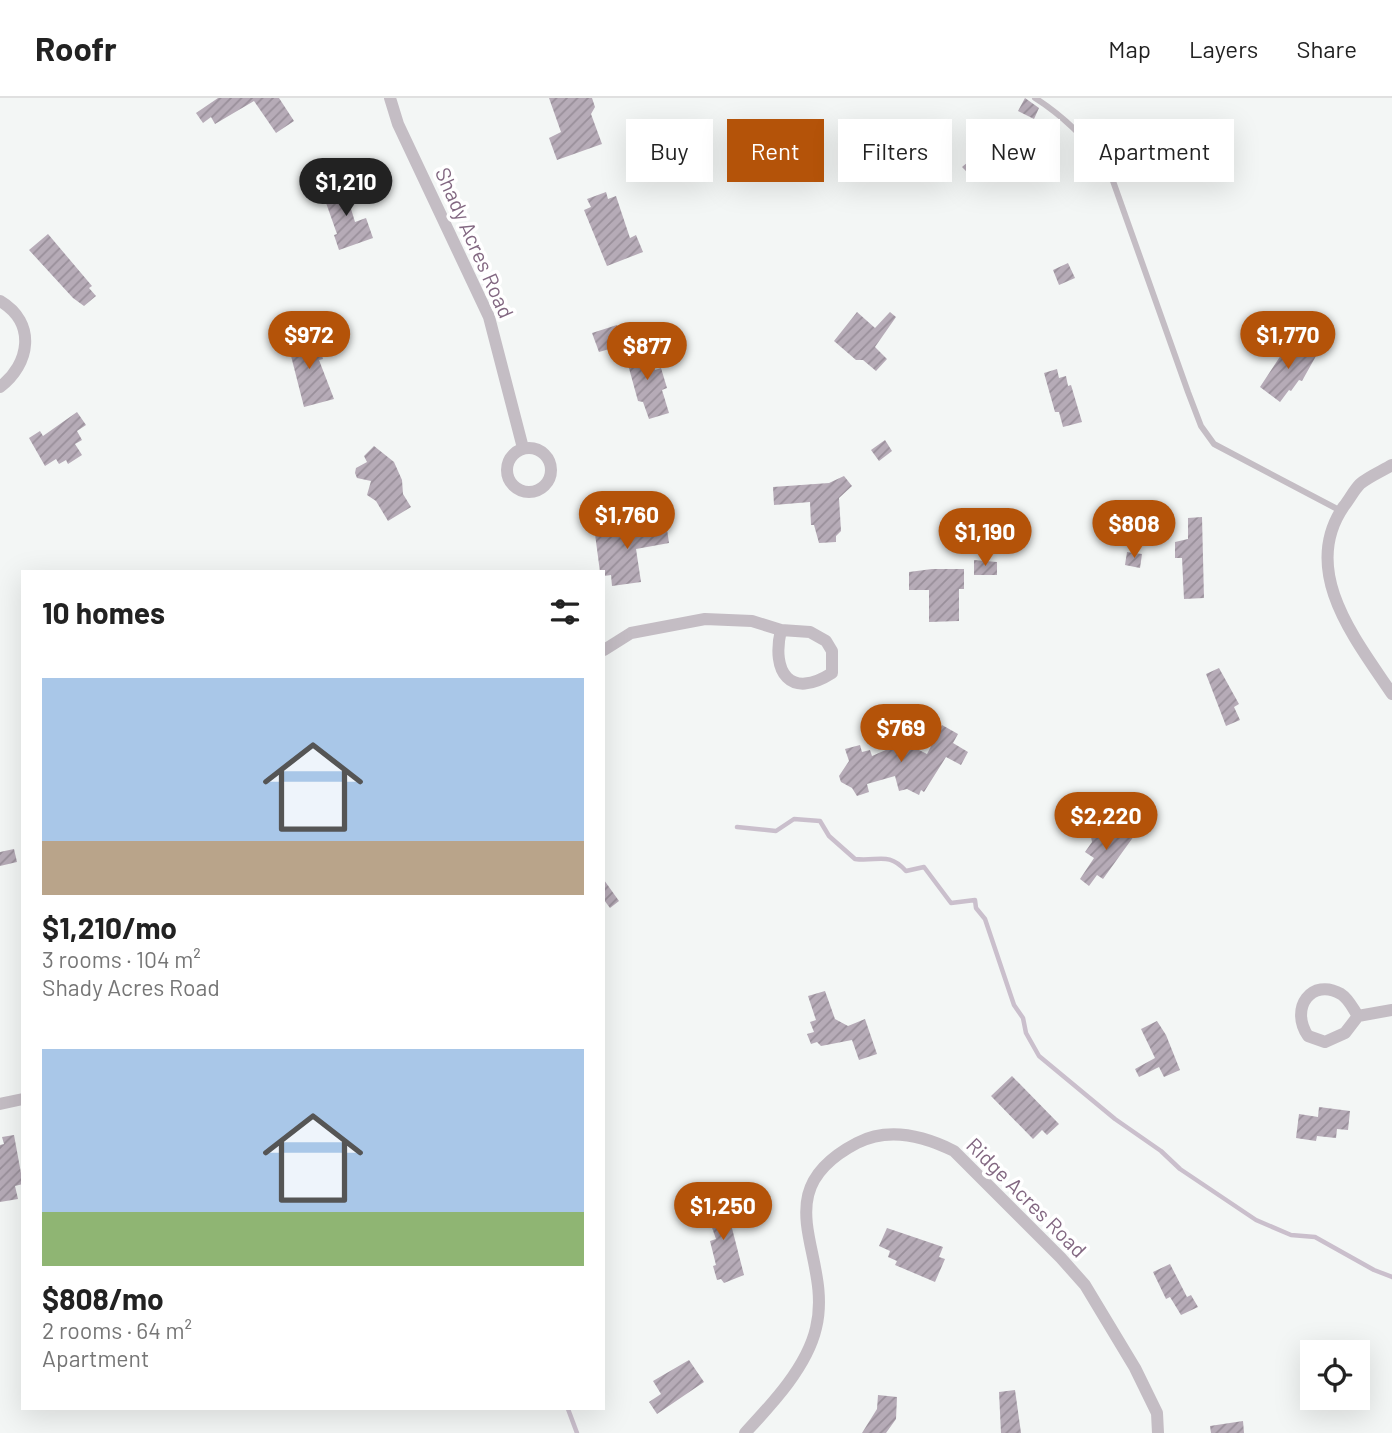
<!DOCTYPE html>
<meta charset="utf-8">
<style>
body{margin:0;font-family:Barlow,sans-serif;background:#f6f6f6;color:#222;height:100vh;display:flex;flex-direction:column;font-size:26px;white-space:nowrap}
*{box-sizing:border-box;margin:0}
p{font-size:23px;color:#767676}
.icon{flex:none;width:38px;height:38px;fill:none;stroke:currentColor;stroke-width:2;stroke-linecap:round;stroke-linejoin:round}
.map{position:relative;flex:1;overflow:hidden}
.sheet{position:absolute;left:21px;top:472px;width:584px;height:840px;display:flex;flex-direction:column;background:#fff;border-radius:0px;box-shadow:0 7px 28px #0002}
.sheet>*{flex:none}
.guide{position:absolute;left:626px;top:21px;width:660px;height:63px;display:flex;gap:14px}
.fabs{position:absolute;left:1300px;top:1242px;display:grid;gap:14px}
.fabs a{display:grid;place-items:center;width:70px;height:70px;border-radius:0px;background:#fff;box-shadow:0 7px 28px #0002;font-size:35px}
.price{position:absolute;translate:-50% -60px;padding:0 16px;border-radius:24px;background:#b45309;color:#fff;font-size:23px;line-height:46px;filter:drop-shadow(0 2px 4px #0008)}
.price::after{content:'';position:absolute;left:50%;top:42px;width:21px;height:16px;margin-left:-10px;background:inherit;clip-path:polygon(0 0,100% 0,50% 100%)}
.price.selected{background:#222;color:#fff}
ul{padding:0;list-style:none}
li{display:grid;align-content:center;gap:14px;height:371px;padding:0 21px}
li span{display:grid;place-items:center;height:217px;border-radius:0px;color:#555}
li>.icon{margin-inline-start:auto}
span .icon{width:126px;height:126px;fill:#fffc;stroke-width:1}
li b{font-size:30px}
h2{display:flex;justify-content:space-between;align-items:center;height:84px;padding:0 21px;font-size:30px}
.pill{padding:0 24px;border-radius:0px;background:#fff;box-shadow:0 7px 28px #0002;font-size:24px;line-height:63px}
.pill.selected{background:#b45309;color:#fff}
header{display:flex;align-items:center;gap:42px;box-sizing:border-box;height:98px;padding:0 35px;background:#fff;border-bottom:2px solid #e0e0e0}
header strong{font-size:33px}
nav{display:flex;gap:38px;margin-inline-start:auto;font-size:24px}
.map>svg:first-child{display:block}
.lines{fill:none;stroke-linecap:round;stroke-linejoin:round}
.stream{stroke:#cabfcc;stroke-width:4.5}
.building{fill:url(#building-hatch)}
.service{stroke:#c4bdc4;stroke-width:6}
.minor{stroke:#c4bdc4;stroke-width:12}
.labels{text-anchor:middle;stroke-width:7;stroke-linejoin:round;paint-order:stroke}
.street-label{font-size:21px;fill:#826781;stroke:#fff}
</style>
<header>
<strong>Roofr</strong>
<nav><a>Map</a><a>Layers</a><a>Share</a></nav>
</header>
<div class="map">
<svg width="1392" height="1335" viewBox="0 0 1392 1335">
<defs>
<pattern id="building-hatch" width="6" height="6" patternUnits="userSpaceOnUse" patternTransform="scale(1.75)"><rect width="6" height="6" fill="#b6abb7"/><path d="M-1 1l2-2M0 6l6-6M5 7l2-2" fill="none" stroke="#998f9a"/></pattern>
</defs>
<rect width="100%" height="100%" fill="#f3f6f5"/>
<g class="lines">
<g class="stream">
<path d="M737,729L776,733L794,721L820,723L829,738L855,761C878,764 888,753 906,773L924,769L951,805L975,802L976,810L985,821L1014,907L1023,920L1026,935L1039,958L1115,1021L1161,1053L1180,1071L1256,1122L1291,1137L1315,1139L1374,1172L1392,1179"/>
<polyline points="568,1311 577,1335"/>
</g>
</g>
<g class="building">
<polygon points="218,0 279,0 294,23 276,35 254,3 215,26 211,19 203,25 196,15"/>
<polygon points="549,0 592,0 595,9 591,16 602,46 557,62 549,40 561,34"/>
<polygon points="1025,0 1039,10 1034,21 1018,13"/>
<polygon points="1199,22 1221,22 1220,53 1229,54 1228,76 1213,75 1213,83 1200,83 1200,73 1197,73"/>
<polygon points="998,39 1011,52 988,72 985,69 973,80 962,69"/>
<polygon points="342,81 355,124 366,120 373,140 339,152 334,137 337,136 325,102 332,100 327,86"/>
<polygon points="606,94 608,101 616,98 630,140 636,137 643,154 607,168 584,112 591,109 587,101"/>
<polygon points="48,136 92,188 89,190 96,198 84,208 73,200 29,152"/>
<polygon points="1068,165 1075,180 1059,187 1053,172"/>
<polygon points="857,214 875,230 890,214 896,219 875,249 887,261 876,273 863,262 856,262 834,243"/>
<polygon points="617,227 623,247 599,254 592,235"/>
<polygon points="298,239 300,247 318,243 323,261 319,262 334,301 304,309 290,254 285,255 282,243"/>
<polygon points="1291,242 1316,258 1302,283 1299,282 1291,293 1289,292 1280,304 1260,289"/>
<polygon points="644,246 651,266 653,265 655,272 661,270 667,290 662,292 669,315 649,321 643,304 638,303 624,252"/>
<polygon points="1057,271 1059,280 1066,278 1068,288 1071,287 1082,324 1063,329 1059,314 1055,314 1044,275"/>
<polygon points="77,314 86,327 77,333 82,342 75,346 82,357 68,366 66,362 59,366 56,361 45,368 29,340 40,333 43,338"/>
<polygon points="885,342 892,353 879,363 871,352"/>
<polygon points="374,348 394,364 402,382 403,396 411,409 388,423 376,403 367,397 371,383 357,380 355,375 356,370 367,364 364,358"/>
<polygon points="844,378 852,388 839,400 841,433 836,438 836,444 819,445 814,427 811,427 810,404 774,407 773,389 829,385"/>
<polygon points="1202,419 1204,500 1184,501 1182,460 1175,460 1175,444 1188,441 1188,420"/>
<polygon points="666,424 669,445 636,451 641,484 612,488 611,477 604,478 600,474 595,436"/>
<polygon points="1127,454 1142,456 1140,470 1125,467"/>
<polygon points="974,462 997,464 997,477 974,477"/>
<polygon points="932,471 964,471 964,491 959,491 959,523 929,524 929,492 909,492 909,474"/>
<polygon points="1219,570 1239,606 1234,609 1240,622 1226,628 1206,576"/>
<polygon points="942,627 958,636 953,645 968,654 961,667 946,659 924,694 921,692 919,697 907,691 899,693 895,678 867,686 869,694 857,698 852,690 841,684 839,678 849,663 845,651 860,647 862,654 870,652 872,658 895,648 900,650 903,644 927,656"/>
<polygon points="1119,727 1134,738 1103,781 1097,777 1089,788 1080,781 1094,760 1085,754 1092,744 1091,739 1097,738 1102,732 1104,734 1109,728 1115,733"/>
<polygon points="14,751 17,764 0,768 0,754"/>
<polygon points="604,782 619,803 610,810 604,802"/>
<polygon points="825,893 835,921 848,928 865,921 877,956 859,962 852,942 821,948 817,944 811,946 807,936 814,934 810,924 816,922 808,898"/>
<polygon points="1157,923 1166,937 1180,972 1164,979 1159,969 1139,979 1135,971 1155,960 1141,931"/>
<polygon points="1012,978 1059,1026 1047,1037 1042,1032 1033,1041 991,998"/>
<polygon points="1319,1009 1350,1013 1348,1032 1337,1031 1336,1040 1317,1038 1316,1043 1296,1040 1299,1016 1318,1019"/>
<polygon points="14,1037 23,1086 15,1088 18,1101 0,1104 0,1047 4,1046 2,1039"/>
<polygon points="724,1099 744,1177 724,1185 721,1181 717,1182 713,1168 716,1167 710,1143 716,1141 703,1104"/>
<polygon points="887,1130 943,1149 939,1159 945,1161 935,1184 895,1167 897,1163 888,1159 890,1153 879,1148"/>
<polygon points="1170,1166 1187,1199 1191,1197 1198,1209 1181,1217 1170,1199 1166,1201 1153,1174"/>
<polygon points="689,1262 704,1284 657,1316 649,1304 661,1296 653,1283"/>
<polygon points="1015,1292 1021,1335 1001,1335 999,1294"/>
<polygon points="878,1297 897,1299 896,1321 886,1335 862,1335 877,1311"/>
<polygon points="1243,1323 1244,1335 1211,1335 1210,1328"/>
</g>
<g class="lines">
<path class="service" d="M1035,0C1062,17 1088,43 1108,69L1188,294L1201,328L1214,346L1341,413"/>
<g class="minor">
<polyline points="390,0 398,26 489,219 523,350"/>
<path d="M0,203C37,225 30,266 0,289"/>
<circle cx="529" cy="372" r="22"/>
<path d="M1392,367C1382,373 1368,379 1360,386C1354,392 1349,402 1344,408C1299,473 1356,542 1392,596"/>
<path d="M604,552L631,535L705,521L752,523L781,532L810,534L826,543L832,553V575C790,602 771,574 781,532"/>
<path d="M1358,918C1353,911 1349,901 1341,896C1312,879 1289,910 1308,938L1325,944L1345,935L1358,918L1392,912"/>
<polyline points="0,1006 23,1001"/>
<path d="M745,1335C772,1306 807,1269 816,1230C834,1157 761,1095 857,1045C888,1029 924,1038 954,1053L1061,1160L1085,1187L1135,1270L1157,1315L1158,1335"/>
</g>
</g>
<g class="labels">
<g class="street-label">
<text transform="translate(474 145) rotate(66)" y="7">Shady Acres Road</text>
<text transform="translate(1026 1100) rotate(45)" y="7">Ridge Acres Road</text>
</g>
</g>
</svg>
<div class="fabs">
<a><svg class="icon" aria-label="locate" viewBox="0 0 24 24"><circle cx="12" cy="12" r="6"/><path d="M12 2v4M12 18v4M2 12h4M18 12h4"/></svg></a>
</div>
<b class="price selected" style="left:346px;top:120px">$1,210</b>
<b class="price" style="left:309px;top:273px">$972</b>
<b class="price" style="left:1288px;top:273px">$1,770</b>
<b class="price" style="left:647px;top:284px">$877</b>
<b class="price" style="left:627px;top:453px">$1,760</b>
<b class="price" style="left:1134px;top:462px">$808</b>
<b class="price" style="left:985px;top:470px">$1,190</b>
<b class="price" style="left:901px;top:666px">$769</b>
<b class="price" style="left:1106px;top:754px">$2,220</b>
<b class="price" style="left:723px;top:1144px">$1,250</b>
<div class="guide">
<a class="pill">Buy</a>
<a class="pill selected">Rent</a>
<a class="pill">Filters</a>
<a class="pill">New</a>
<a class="pill">Apartment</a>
</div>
<section class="sheet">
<h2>10 homes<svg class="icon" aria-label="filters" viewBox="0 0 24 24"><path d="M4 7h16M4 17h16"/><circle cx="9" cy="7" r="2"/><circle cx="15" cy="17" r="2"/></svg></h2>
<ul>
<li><span style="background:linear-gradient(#a9c7e8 75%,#b9a48a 0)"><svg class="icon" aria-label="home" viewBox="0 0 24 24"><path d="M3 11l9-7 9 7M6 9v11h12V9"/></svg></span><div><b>$1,210/mo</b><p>3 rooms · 104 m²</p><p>Shady Acres Road</p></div></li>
<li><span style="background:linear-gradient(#a9c7e8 75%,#8fb573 0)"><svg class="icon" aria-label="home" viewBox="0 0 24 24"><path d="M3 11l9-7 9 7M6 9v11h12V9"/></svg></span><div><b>$808/mo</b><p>2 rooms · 64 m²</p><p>Apartment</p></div></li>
</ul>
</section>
</div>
